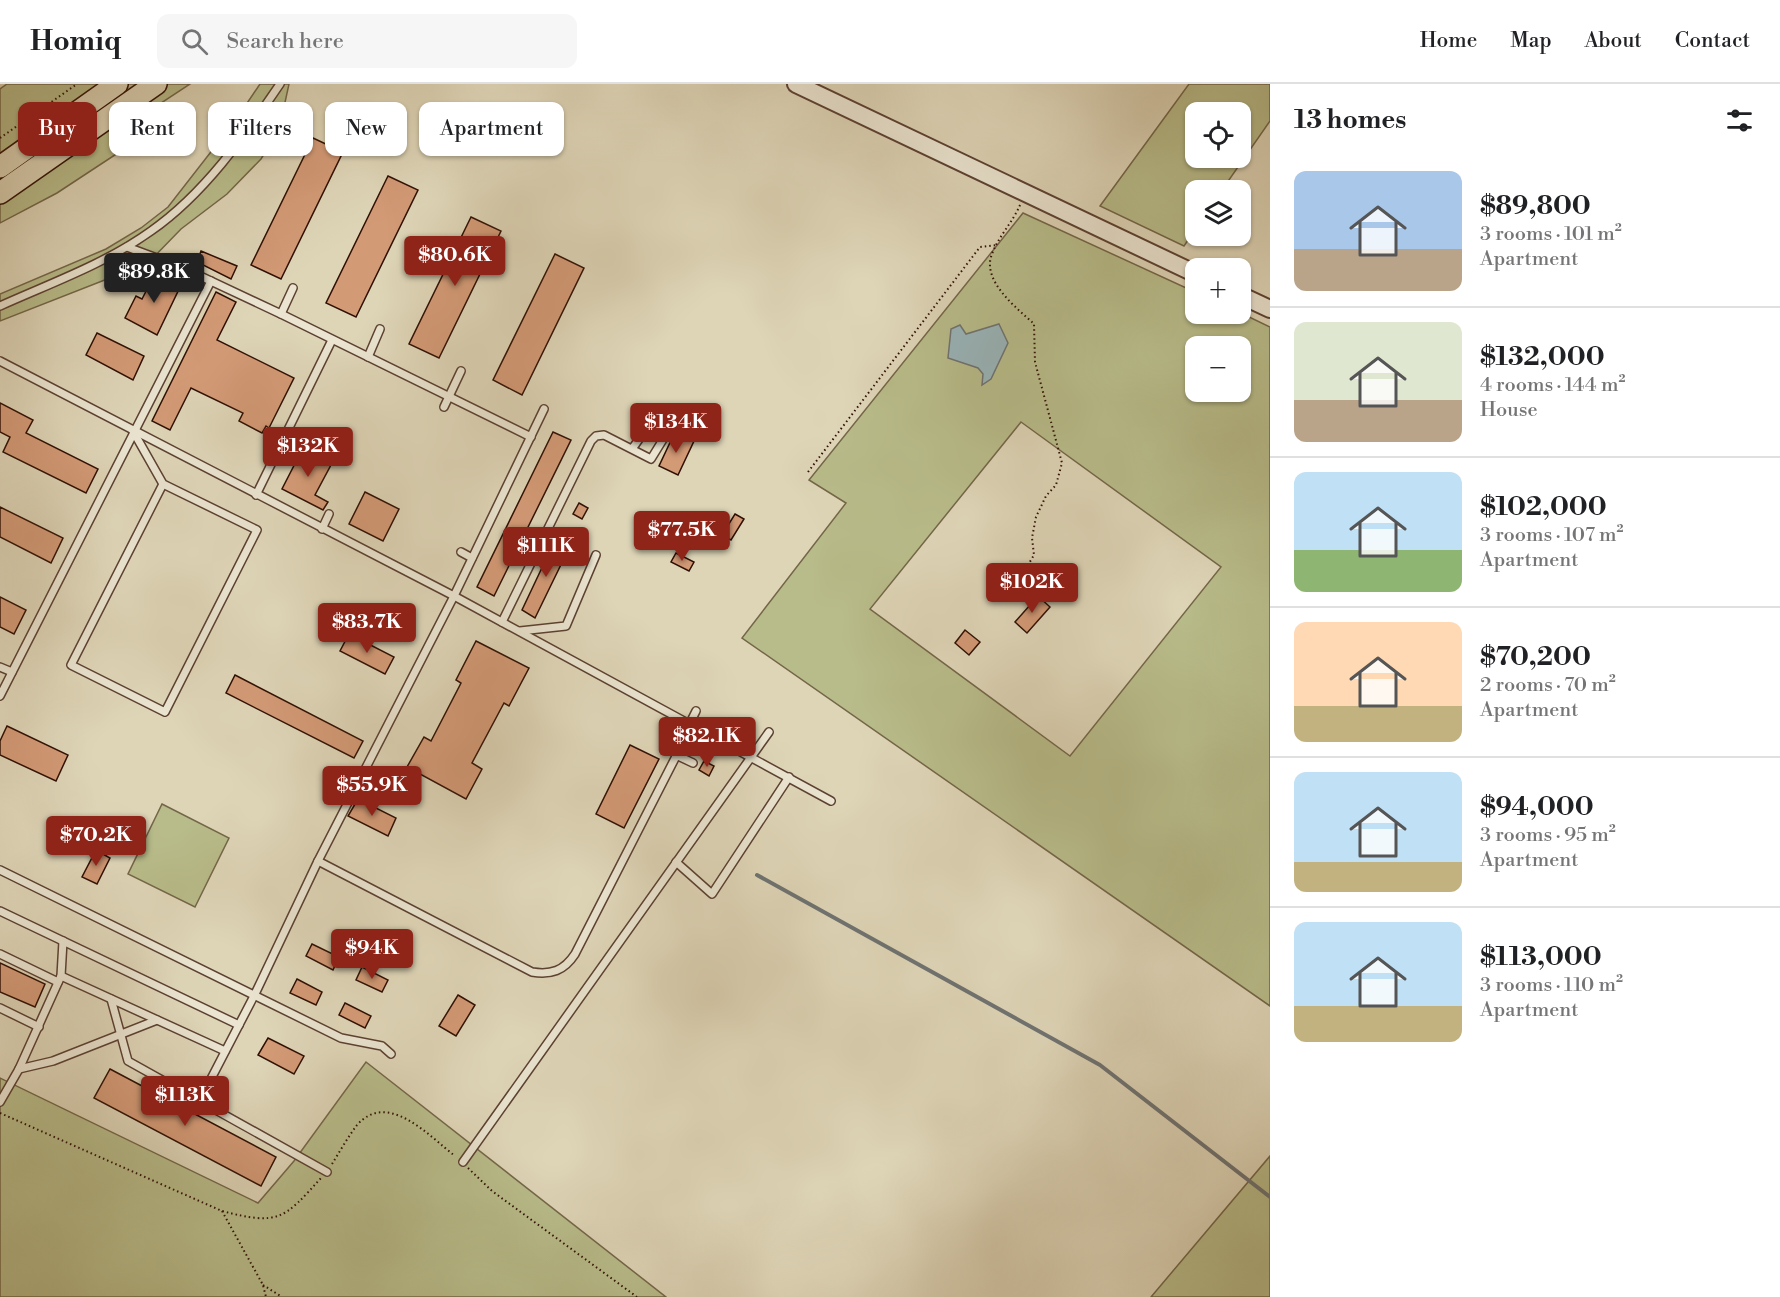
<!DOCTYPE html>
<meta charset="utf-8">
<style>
body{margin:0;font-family:"Libre Bodoni",serif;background:#f6f6f6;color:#202124;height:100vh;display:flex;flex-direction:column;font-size:22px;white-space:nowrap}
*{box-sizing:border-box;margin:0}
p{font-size:20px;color:#757577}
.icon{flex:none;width:33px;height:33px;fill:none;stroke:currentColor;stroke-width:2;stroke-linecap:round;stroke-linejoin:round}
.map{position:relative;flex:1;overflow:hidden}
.details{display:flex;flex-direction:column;background:#fff;width:510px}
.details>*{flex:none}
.guide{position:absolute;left:18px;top:18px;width:570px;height:54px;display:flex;gap:12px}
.fabs{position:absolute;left:1185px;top:18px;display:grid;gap:12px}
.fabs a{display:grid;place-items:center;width:66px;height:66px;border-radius:12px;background:#fff;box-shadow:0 2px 4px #0004;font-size:30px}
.price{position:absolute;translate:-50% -51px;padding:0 14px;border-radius:6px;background:#8f2418;color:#fff;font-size:20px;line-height:39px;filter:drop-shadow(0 2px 3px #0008)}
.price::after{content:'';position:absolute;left:50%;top:36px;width:18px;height:14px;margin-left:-9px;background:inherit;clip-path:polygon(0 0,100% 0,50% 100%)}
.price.on{background:#222;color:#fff}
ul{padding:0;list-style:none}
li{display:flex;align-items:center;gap:18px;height:150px;padding:0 24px}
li+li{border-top:2px solid #e0e0e0}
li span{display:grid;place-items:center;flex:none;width:168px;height:120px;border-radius:12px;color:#555}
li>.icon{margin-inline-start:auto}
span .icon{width:72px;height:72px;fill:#fffc;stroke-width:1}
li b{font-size:26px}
h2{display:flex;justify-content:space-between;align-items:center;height:72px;padding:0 24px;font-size:26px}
.chip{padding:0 21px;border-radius:12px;background:#fff;box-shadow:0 2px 4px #0004;font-size:21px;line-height:54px}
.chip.on{background:#8f2418;color:#fff}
header{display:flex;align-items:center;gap:36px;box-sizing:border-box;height:84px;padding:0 30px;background:#fff;border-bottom:2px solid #e0e0e0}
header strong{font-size:28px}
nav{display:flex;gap:33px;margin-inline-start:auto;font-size:21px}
.search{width:420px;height:54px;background:#f6f6f6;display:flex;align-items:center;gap:15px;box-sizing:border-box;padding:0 21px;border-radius:12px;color:#757577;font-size:22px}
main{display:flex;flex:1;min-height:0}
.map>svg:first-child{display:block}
.green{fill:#b8bc8a;stroke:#746648;stroke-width:1.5;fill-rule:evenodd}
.water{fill:#99b5ba;stroke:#6f7372;stroke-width:1.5}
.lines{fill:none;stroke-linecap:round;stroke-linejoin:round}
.stream{stroke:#6f7372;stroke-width:4}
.building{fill:#d39a76;stroke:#301005;stroke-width:1.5}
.service-casing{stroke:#5c4132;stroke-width:10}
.tertiary-casing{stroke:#5c4132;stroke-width:20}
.primary-casing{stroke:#301005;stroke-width:24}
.path{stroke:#301005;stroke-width:2;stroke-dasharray:1.5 3;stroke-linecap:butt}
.service{stroke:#eae4d0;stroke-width:7}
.tertiary{stroke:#eae4d0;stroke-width:16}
.primary{stroke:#ded5b7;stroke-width:21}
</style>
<header>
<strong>Homiq</strong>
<div class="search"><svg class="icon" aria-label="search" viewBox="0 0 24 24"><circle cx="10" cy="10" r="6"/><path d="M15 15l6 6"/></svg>Search here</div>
<nav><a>Home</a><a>Map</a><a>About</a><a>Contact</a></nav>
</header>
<main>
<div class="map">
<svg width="1270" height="1213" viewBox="0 0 1270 1213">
<rect width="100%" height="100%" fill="#ded5b7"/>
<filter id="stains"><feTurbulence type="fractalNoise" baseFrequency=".00333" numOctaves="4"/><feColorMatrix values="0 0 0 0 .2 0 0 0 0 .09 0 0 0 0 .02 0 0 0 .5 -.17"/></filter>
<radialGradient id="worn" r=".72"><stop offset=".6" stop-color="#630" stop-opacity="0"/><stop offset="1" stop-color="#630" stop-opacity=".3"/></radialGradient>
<g class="green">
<polygon points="7,0 190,0 114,50 124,65 57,109 0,139 0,5"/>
<polygon points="260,0 289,0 279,46 261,75 227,110 181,145 148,179 0,237 0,210 106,165 141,144 168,123 235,37"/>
<path d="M1189,0H1270V37L1222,106H1196L1195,146L1184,162L1100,122ZM1196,28H1240V74H1196Z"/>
<path d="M1023,129L1195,208L1196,230L1241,229L1270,243V922L742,554L846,419L809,396ZM1196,262H1240V308H1196ZM1021,338L1221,483L1070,672L870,525Z"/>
<polygon points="162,720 229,754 195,823 128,790"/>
<polygon points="366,978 666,1213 0,1213 0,994 258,1119 294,1077"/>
<polygon points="1270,1072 1270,1213 1151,1213"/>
</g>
<polygon class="water" points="999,240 1008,259 991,295 982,301 983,290 978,284 948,274 951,245 960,241 966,250"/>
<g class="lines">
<polyline class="stream" points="757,791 1100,981 1270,1113"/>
</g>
<g class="building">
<polygon points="313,54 343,68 281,195 251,181"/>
<polygon points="388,92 418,106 356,233 326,219"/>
<polygon points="471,133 501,147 439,274 409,260"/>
<polygon points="201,167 237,182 231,195 197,178"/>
<polygon points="555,170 584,184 522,311 493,296"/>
<polygon points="156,188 181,201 157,251 125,234 136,212 142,215"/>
<polygon points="216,208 236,218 217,256 294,294 269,344 266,342 262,349 239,337 243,329 191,304 170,346 152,337"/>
<polygon points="97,249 144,272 133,296 86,271"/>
<polygon points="0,319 33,336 26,349 98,385 86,409 3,368 10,353 0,348"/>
<polygon points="553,348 571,356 494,512 477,503"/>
<polygon points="675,348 694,357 678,391 659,382"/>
<polygon points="303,364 332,379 315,411 328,418 323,426 282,405"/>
<polygon points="365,408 399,425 383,457 349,440"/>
<polygon points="579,419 588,424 582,435 573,430"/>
<polygon points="0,423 63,454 51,479 0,453"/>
<polygon points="735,430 744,435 731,456 722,451"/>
<polygon points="556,454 570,462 535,534 522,526"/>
<polygon points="676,469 694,478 689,487 671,478"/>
<polygon points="1038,512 1050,523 1027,549 1015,538"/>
<polygon points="0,513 26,526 14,550 0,543"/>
<polygon points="965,546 980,558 969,571 955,559"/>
<polygon points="349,550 394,573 385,590 340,567"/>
<polygon points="476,557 529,584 509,622 504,619 472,679 482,685 466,715 407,683 424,653 431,657 461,599 456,596"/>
<polygon points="235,591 363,657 354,674 226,609"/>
<polygon points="7,642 68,671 56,697 0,671 0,657"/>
<polygon points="630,661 659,675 624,744 596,730"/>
<polygon points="704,677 714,682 709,692 699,686"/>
<polygon points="358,715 396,734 388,752 348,732"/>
<polygon points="96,766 110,774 97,800 82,793"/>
<polygon points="312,860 339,873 333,886 306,872"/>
<polygon points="0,879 45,900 35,923 0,908"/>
<polygon points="362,883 388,896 382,908 356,896"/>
<polygon points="297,895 322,908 316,921 290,909"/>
<polygon points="458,911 475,921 456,952 439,942"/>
<polygon points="345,919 371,932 365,944 339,931"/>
<polygon points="268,954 304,972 294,990 258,971"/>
<polygon points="110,985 276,1073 261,1102 94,1014"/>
</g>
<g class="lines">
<defs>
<g id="service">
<polyline points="127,163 181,183 281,230 531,353"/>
<path d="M0,222C51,199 105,180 151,147C204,110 244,53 280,0"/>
<polyline points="281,230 293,204"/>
<polyline points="368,273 380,245"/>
<polyline points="0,277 454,512 831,717"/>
<polyline points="444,323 461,287"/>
<polyline points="133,347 163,400 71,581 165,628 257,446 163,400"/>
<polyline points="256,411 332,256"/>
<polyline points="322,445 329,430"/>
<polyline points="461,468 472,474"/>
<polyline points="502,538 591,357 596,352 604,351 651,375 667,349 656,342 647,344 632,365"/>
<polyline points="520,547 566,542 596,471"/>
<polyline points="0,583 12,588"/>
<polyline points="0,612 211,197"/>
<polyline points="690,639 696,627"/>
<polyline points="676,671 693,679"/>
<path d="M318,777L532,888C551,891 564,887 575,870L692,641"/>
<polyline points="676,778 712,810 789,693"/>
<polyline points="0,786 341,954 382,962 391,970"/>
<polyline points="0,827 239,941"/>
<polyline points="0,870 58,898"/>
<polyline points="61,892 225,967"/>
<polyline points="111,915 128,977 327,1088"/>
<polyline points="0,924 39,943"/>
<polyline points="19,985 53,977 157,936"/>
<polyline points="0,1018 19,985 61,892 63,857"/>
<polyline points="199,1018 255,910 318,777 454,512 544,325"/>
<polyline points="463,1078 769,648"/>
</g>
<g id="tertiary">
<polyline points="796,0 1196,190"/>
<polyline points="1240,211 1270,225"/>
</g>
<g id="primary">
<polyline points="0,83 117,0"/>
<polyline points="0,109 156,0"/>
</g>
</defs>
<use href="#service" class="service-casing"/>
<use href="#tertiary" class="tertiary-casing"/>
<use href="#primary" class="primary-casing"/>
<g class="path">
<polyline points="0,54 77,0"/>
<path d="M1020,121C1013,138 998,153 992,170C981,197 1017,224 1034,240L1035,278L1062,379L1056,401L1046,412L1036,433L1032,454L1034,471L1022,491"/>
<polyline points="808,388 980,163 997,161"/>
<path d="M0,1029L222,1127C279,1142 284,1135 321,1094"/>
<path d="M332,1080C340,1067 348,1053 357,1041C388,1006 429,1052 455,1072"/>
<polyline points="468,1084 492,1107 637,1213"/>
<polyline points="222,1127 263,1201 266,1213"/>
<polyline points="263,1201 282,1213"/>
</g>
<use href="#service" class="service"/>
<use href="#tertiary" class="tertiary"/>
<use href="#primary" class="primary"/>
</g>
<rect width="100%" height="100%" filter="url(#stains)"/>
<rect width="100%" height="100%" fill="url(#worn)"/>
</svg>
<div class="fabs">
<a><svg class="icon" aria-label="locate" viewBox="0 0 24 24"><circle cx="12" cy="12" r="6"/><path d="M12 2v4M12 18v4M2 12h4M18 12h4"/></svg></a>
<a><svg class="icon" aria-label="layers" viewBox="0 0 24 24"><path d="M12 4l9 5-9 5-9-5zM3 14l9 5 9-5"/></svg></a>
<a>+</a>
<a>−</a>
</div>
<b class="price" style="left:455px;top:203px">$80.6K</b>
<b class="price on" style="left:154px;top:220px">$89.8K</b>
<b class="price" style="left:676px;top:370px">$134K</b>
<b class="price" style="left:308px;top:394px">$132K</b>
<b class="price" style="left:682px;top:478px">$77.5K</b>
<b class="price" style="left:546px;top:494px">$111K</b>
<b class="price" style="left:1032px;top:530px">$102K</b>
<b class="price" style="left:367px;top:570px">$83.7K</b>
<b class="price" style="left:707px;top:684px">$82.1K</b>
<b class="price" style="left:372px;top:733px">$55.9K</b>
<b class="price" style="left:96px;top:783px">$70.2K</b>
<b class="price" style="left:372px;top:896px">$94K</b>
<b class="price" style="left:185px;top:1043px">$113K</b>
<div class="guide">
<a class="chip on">Buy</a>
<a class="chip">Rent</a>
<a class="chip">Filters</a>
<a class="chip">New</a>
<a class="chip">Apartment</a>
</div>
</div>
<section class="details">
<h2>13 homes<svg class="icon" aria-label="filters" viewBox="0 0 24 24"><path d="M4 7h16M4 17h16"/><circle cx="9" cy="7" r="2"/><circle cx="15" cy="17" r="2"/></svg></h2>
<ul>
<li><span style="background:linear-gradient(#a9c7e8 65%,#b9a48a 0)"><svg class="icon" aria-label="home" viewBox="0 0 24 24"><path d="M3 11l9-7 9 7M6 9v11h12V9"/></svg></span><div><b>$89,800</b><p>3 rooms · 101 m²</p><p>Apartment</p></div></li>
<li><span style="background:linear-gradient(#dfe7d0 65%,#b9a48a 0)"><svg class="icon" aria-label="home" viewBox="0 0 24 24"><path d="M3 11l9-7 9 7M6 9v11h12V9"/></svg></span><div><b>$132,000</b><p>4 rooms · 144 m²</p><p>House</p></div></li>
<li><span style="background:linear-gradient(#bfe0f5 65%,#8fb573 0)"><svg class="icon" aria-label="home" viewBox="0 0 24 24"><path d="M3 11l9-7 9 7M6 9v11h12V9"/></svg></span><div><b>$102,000</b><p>3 rooms · 107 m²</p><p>Apartment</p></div></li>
<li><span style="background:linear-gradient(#ffd9b3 70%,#c2b280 0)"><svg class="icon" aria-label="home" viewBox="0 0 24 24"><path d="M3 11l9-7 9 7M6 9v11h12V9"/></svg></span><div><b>$70,200</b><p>2 rooms · 70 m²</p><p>Apartment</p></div></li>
<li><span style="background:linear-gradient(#bfe0f5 75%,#c2b280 0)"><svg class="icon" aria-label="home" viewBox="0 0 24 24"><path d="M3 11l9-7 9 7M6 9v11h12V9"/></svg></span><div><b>$94,000</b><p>3 rooms · 95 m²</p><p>Apartment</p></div></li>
<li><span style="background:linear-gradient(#bfe0f5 70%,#c2b280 0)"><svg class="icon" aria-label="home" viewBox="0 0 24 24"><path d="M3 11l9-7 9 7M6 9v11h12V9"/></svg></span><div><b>$113,000</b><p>3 rooms · 110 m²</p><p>Apartment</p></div></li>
</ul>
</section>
</main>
